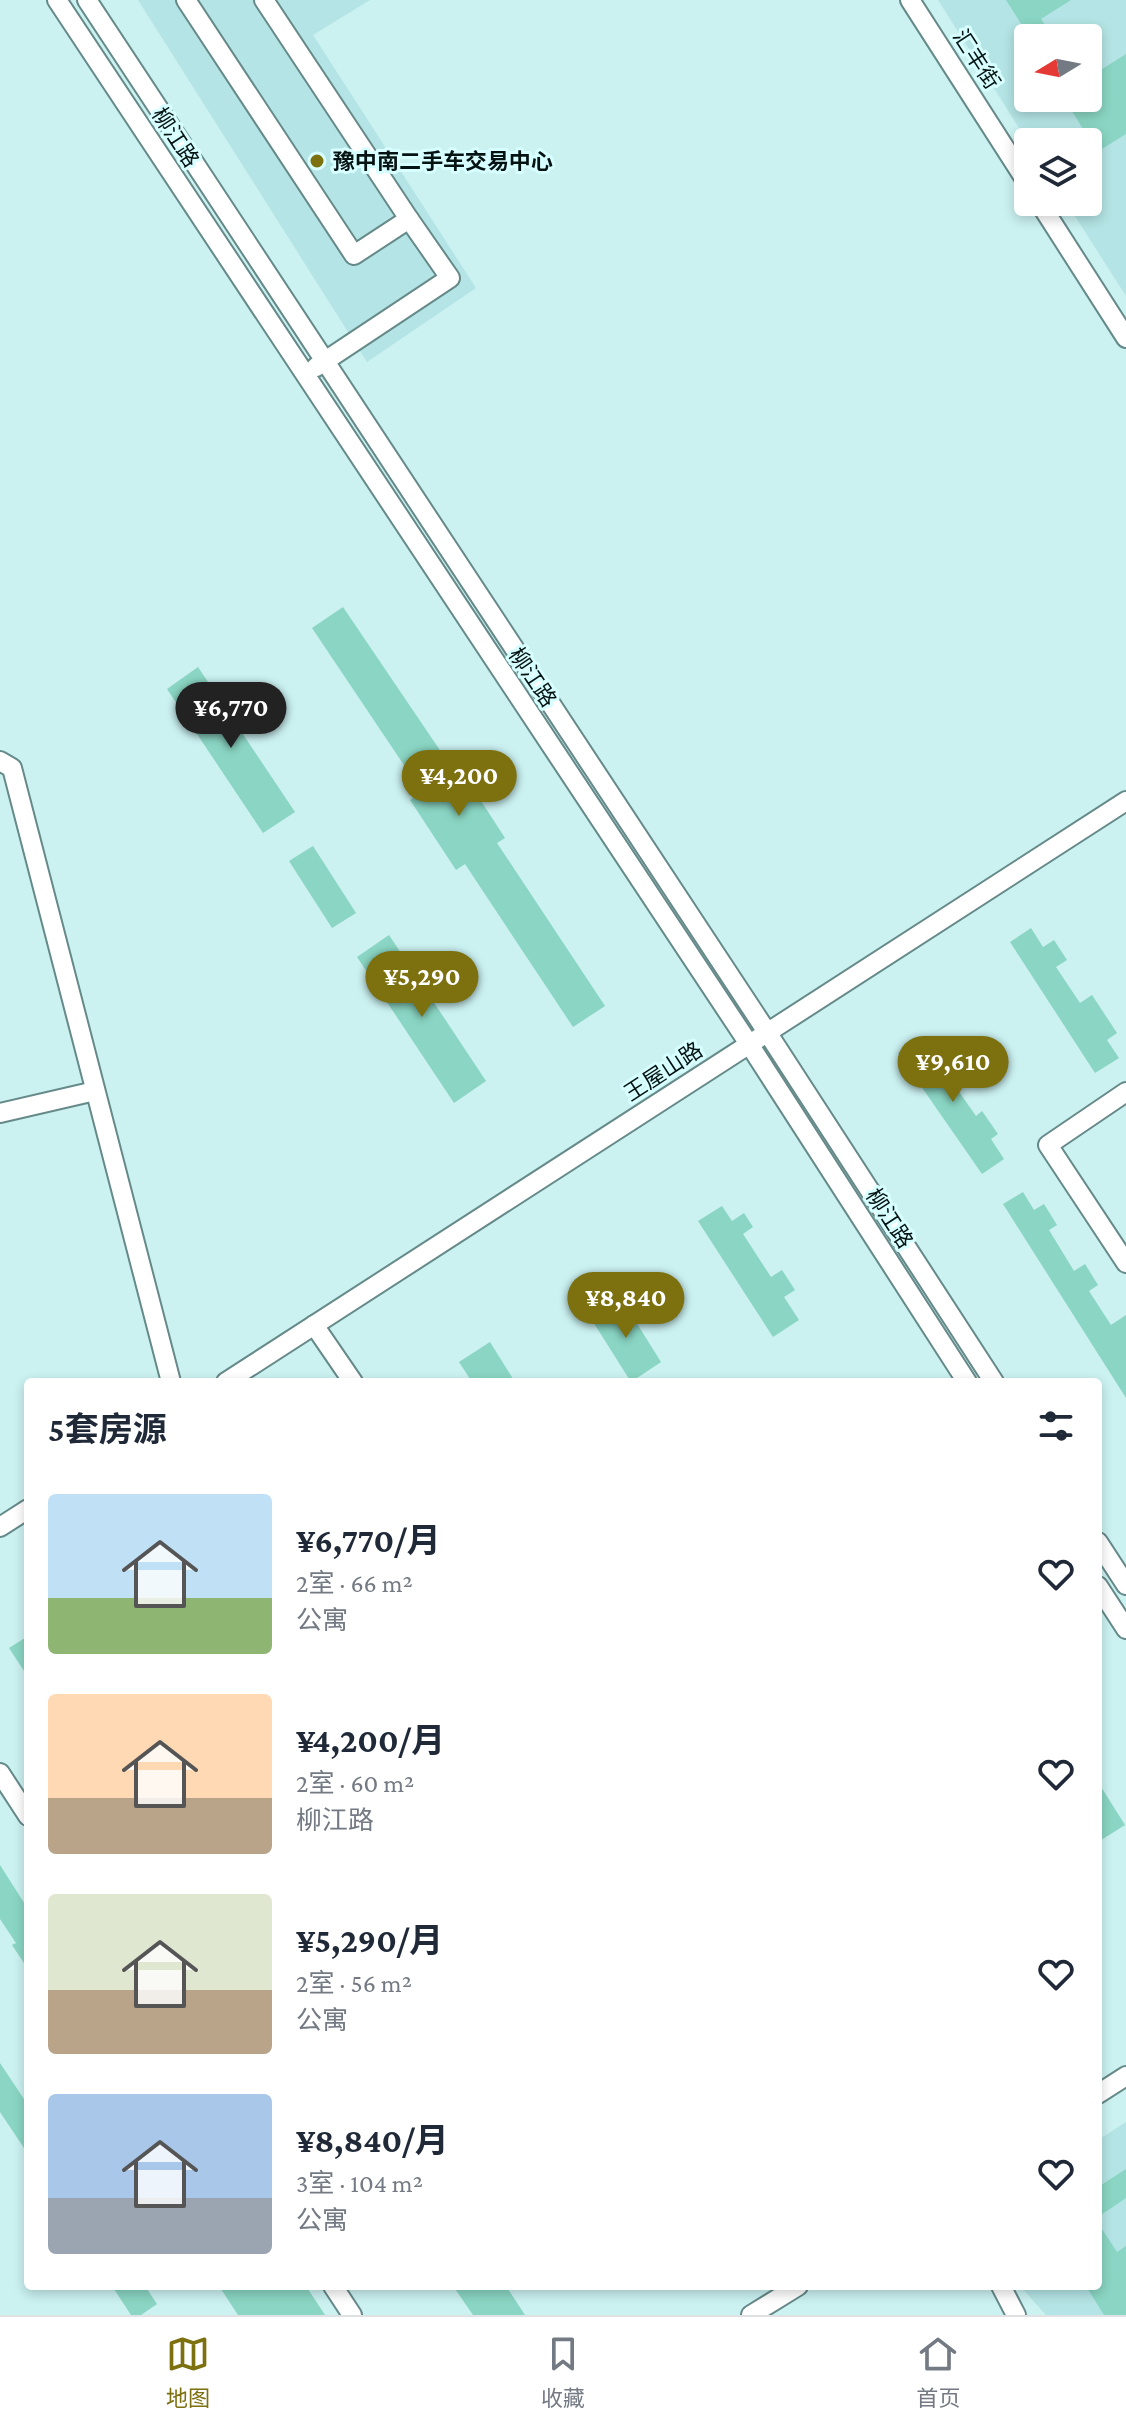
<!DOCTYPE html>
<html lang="zh">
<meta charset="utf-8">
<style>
body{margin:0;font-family:"Crimson Pro","Noto Sans SC",serif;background:#f6f6f7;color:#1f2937;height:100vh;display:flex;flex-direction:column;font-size:30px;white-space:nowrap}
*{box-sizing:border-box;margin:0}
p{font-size:26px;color:#747a83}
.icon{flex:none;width:44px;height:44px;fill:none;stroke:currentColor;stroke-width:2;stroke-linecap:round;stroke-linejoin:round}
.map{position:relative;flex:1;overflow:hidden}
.side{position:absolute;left:24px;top:1378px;width:1078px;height:912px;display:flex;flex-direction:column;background:#fff;border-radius:8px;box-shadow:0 4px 12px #0003}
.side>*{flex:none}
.needle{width:52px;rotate:260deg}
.fabs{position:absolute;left:1014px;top:24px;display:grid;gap:16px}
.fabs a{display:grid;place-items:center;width:88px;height:88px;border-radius:8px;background:#fff;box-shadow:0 4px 12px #0003;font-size:40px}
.price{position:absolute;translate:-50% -68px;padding:0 18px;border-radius:28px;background:#7c700f;color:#fff;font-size:26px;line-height:52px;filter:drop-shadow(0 2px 4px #0008)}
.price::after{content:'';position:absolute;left:50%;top:48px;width:24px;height:18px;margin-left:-12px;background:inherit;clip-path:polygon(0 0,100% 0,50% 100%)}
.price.current{background:#222;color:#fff}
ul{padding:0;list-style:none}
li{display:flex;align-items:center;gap:24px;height:200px;padding:0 24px}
li span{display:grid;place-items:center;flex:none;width:224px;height:160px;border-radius:8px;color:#555}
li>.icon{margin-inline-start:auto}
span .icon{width:96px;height:96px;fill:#fffc;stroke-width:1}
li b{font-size:34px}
h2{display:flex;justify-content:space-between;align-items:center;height:96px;padding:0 24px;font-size:34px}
.tab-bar{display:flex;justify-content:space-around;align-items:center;height:112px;border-top:2px solid #e0e1e3;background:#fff;font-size:22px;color:#747a83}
.tab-bar a{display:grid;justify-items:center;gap:4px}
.tab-bar .current{color:#7c700f}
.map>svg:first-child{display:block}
.built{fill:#b4e4e5;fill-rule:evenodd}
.building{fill:#8ad5c3}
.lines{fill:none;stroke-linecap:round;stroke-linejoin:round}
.minor-casing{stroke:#668989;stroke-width:22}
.minor{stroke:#fff;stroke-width:18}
.poi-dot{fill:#7c700f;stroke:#d8ffff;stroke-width:3}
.labels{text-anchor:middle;stroke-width:6;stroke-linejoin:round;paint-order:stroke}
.street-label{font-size:22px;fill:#061313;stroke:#d8ffff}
.poi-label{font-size:22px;font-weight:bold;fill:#061313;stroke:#d8ffff;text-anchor:start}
</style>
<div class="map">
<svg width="1126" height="2315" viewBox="0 0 1126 2315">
<rect width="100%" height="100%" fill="#cbf1f1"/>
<g class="built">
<polygon points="138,0 370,0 313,35 476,288 367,362"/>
<path d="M938,0H1126V296L1066,202H1088V142H1028ZM1028,38H1088V98H1028Z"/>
<polygon points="1126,2122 1126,2315 1046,2315 1020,2286 1098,2286 1098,2140"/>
</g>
<g class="building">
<polygon points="1006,0 1071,0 1041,19 1054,38 1030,38"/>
<polygon points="1126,54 1126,134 1097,152 1064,98 1088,98 1088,78"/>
<polygon points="343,607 454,771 459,767 505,838 497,843 605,1006 573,1027 465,864 456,870 410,800 422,792 312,628"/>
<polygon points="198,667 295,812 263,833 167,689"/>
<polygon points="313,846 356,913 332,928 289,861"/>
<polygon points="1031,928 1043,947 1054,940 1067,960 1056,967 1080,1003 1092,995 1117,1033 1107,1040 1119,1058 1095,1073 1010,942"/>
<polygon points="389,935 486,1081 454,1103 357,957"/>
<polygon points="921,1037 934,1056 941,1051 957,1074 950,1079 976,1116 982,1111 998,1134 991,1139 1004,1159 982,1174 898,1053"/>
<polygon points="1023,1192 1034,1210 1044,1204 1057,1225 1049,1230 1074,1271 1085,1264 1098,1285 1089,1291 1111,1325 1126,1315 1126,1398 1003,1204"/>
<polygon points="722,1206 732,1221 744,1213 753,1227 743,1234 771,1277 782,1270 795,1290 784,1297 799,1320 773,1337 698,1221"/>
<polygon points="621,1298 661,1362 631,1382 590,1317"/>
<polygon points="490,1342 515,1382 472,1382 459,1362"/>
<polygon points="28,1636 28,1677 9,1648"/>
<polygon points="1098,1782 1125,1825 1098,1842"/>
<polygon points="0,1865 28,1909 28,1969 12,1945 16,1943 0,1919"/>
<polygon points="0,2063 28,2105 28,2154 0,2112"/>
<polygon points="1126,2169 1126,2198 1098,2217 1098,2187"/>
<polygon points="1098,2223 1117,2252 1126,2246 1126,2315 1104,2315 1086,2286 1098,2286"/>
<polygon points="112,2286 145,2286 157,2304 141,2315 131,2315"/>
<polygon points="219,2286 306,2286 325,2315 238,2315"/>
<polygon points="453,2286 506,2286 525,2315 473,2315"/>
</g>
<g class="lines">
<defs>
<g id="minor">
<polyline points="57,0 749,1044 967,1382"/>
<polyline points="87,0 767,1032 994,1382"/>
<polyline points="186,0 354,255 409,219 264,0"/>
<polyline points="910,0 1028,184"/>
<polyline points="1039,202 1126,338"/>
<polyline points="316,367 450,278 409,219"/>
<polyline points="0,761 12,768 171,1382"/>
<polyline points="1126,1092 1048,1145 1126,1263"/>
<polyline points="0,1113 95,1091"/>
<polyline points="314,1325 353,1382"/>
<polyline points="226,1382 1126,801"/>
<polyline points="0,1527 28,1509"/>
<polyline points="1098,1542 1126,1585"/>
<polyline points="1098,1586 1126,1629"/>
<polyline points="0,1773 28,1816"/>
<polyline points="1098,2094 1126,2076"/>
<polyline points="333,2286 352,2315"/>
<polyline points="1001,2286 1016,2315"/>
<polyline points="751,2315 798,2286"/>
</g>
</defs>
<use href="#minor" class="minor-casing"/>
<use href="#minor" class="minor"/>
</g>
<circle class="poi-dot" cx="317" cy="161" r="8"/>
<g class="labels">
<g class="street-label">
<text transform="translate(977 59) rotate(57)" y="8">汇丰街</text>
<text transform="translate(176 137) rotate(57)" y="8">柳江路</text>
<text transform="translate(533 677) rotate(56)" y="8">柳江路</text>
<text transform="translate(663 1071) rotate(-33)" y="8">王屋山路</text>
<text transform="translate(890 1218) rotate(57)" y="8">柳江路</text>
</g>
<g class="poi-label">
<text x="333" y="169">豫中南二手车交易中心</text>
</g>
</g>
</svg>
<div class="fabs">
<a><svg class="needle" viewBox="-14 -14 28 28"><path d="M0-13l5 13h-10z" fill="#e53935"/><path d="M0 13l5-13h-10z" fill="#747a83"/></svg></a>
<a><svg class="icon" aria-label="layers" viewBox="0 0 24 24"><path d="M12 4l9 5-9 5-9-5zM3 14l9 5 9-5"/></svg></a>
</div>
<b class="price current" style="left:231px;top:750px">¥6,770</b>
<b class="price" style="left:459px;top:818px">¥4,200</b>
<b class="price" style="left:422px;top:1019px">¥5,290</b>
<b class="price" style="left:953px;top:1104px">¥9,610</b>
<b class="price" style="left:626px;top:1340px">¥8,840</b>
<section class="side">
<h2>5套房源<svg class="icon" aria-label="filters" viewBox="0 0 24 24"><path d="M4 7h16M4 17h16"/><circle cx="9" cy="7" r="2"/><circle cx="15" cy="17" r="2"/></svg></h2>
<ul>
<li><span style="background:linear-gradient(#bfe0f5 65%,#8fb573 0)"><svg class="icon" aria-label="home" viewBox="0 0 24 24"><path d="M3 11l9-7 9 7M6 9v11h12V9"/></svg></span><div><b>¥6,770/月</b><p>2室 · 66 m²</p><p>公寓</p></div><svg class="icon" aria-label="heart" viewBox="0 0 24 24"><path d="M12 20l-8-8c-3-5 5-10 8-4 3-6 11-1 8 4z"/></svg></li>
<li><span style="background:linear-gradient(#ffd9b3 65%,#b9a48a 0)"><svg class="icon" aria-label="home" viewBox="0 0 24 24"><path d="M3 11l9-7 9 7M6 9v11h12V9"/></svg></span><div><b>¥4,200/月</b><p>2室 · 60 m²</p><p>柳江路</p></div><svg class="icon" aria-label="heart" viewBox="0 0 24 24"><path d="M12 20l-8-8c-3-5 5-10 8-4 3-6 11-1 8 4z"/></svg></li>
<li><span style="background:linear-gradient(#dfe7d0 60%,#b9a48a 0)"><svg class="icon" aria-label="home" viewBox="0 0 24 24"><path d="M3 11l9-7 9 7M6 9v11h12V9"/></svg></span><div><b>¥5,290/月</b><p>2室 · 56 m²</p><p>公寓</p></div><svg class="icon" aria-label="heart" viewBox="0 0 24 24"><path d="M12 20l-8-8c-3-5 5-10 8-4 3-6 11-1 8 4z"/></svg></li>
<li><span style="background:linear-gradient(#a9c7e8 65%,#9aa5b1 0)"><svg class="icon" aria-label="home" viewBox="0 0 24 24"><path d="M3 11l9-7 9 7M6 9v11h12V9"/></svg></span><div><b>¥8,840/月</b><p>3室 · 104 m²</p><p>公寓</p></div><svg class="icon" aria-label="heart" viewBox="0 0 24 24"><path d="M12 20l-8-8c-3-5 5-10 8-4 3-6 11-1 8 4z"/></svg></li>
</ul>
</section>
</div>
<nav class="tab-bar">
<a class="current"><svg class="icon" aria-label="map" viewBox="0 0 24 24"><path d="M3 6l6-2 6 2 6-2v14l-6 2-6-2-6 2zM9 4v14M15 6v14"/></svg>地图</a>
<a><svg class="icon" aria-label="saved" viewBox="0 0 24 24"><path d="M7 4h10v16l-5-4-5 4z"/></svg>收藏</a>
<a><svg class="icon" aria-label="home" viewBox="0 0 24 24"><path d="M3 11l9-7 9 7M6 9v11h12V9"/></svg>首页</a>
</nav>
